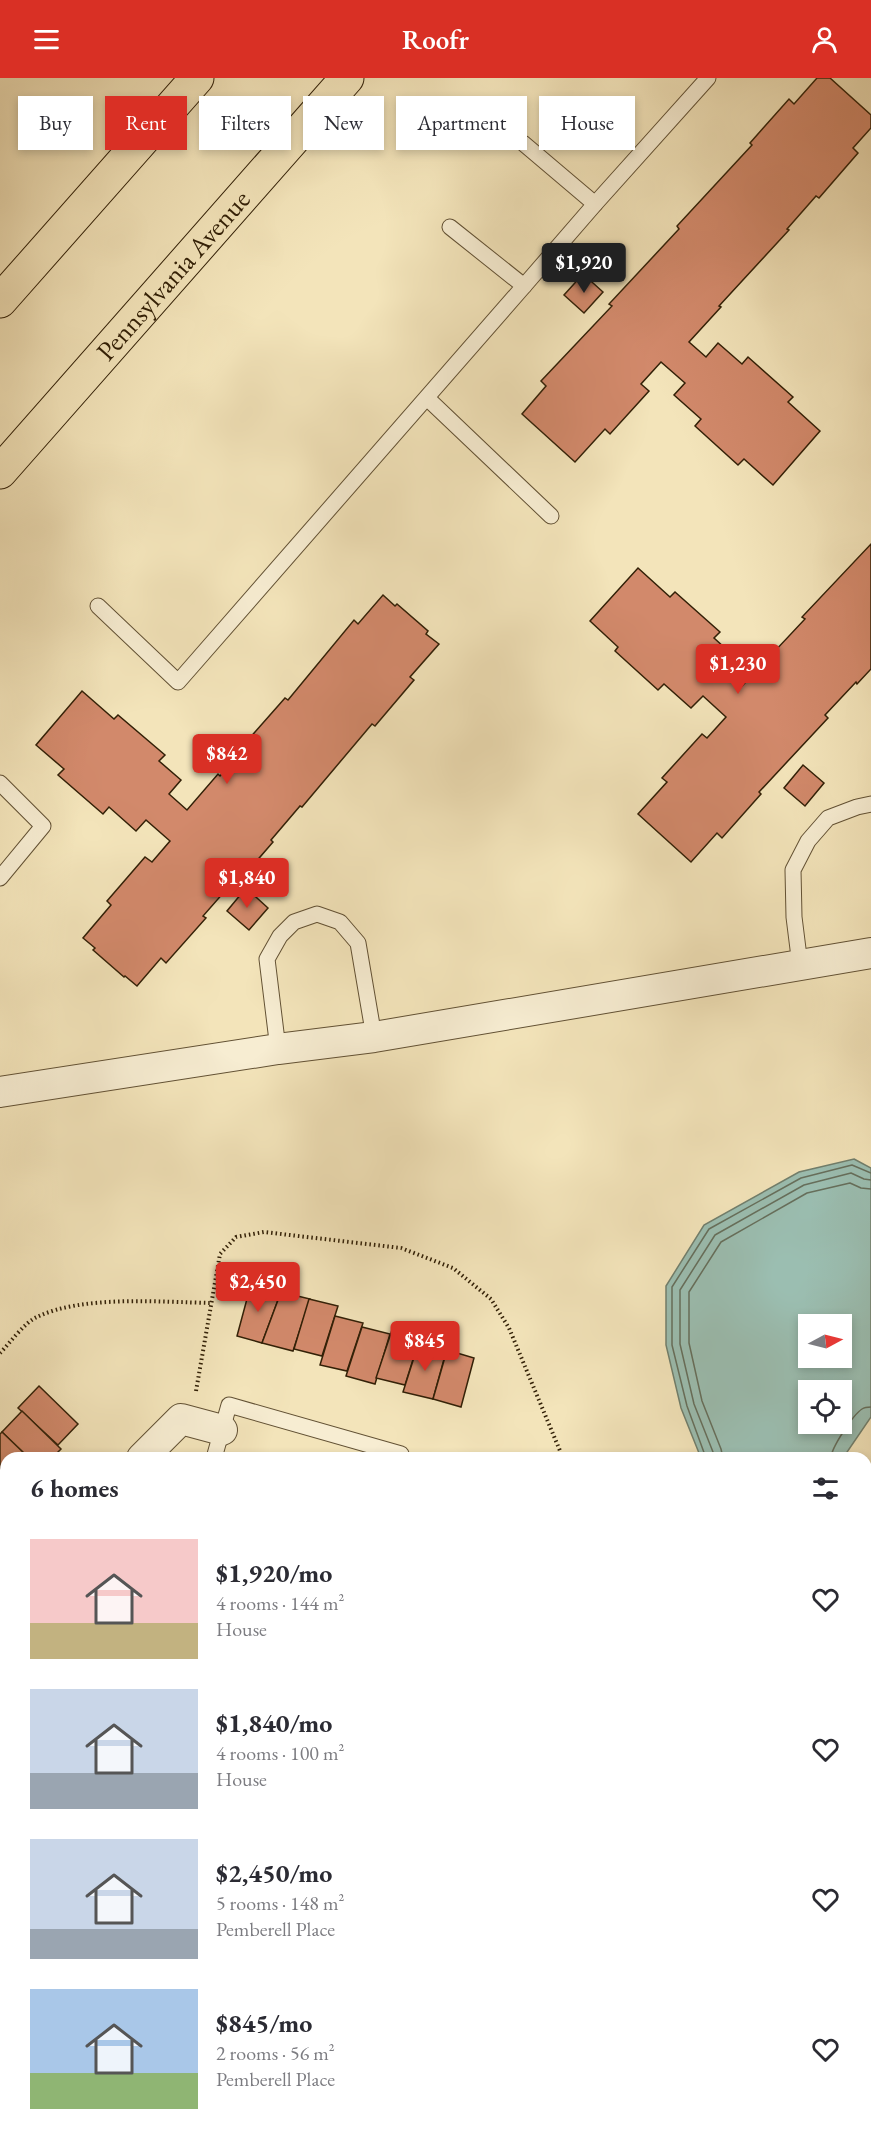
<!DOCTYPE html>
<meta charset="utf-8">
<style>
body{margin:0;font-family:"EB Garamond",serif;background:#f7f7f7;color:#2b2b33;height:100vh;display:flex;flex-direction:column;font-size:22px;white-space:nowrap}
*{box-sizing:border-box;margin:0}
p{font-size:20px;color:#7c7c81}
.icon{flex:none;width:33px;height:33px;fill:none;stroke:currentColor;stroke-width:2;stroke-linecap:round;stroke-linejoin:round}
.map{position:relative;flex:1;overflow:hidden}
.sheet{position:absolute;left:0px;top:1374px;width:872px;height:684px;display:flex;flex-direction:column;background:#fff;border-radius:18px 18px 0 0;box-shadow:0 3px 9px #0003}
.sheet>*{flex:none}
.hud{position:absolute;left:18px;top:18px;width:836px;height:54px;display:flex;gap:12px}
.needle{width:39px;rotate:83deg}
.buttons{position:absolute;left:798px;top:1236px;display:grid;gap:12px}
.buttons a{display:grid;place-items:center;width:54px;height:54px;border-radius:0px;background:#fff;box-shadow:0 3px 9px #0003;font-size:30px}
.price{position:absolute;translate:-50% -51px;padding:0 14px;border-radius:6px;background:#d93025;color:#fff;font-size:20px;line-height:39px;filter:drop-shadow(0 2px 3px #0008)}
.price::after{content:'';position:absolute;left:50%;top:36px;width:18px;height:14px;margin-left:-9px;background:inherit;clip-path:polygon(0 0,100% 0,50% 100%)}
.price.selected{background:#222;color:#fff}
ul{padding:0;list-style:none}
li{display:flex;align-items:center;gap:18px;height:150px;padding:0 30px}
li span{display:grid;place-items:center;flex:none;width:168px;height:120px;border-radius:0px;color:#555}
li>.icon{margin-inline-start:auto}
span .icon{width:72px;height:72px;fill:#fffc;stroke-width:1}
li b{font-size:26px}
h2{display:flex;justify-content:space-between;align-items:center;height:72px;padding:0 30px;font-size:26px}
.tag{padding:0 21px;border-radius:0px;background:#fff;box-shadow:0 3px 9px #0003;font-size:21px;line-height:54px}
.tag.selected{background:#d93025;color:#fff}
header{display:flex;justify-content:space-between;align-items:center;height:78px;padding:0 30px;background:#d93025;color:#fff;font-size:27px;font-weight:600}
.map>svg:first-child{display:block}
.green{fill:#bfc38d;stroke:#78724a;stroke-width:1.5}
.water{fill:#9bbeb1;stroke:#717f6d;stroke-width:1.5;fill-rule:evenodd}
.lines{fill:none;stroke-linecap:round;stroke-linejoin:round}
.shore{stroke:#666f5c;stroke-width:1.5}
.building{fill:#d2896b;stroke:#322007;stroke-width:1.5}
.lane-casing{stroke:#625134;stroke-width:17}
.street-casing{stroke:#625134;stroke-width:32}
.highway-casing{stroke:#322007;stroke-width:35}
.path{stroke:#322007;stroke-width:4;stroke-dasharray:1.5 3;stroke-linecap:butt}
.lane{stroke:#f7edd2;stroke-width:15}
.street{stroke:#f7edd2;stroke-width:30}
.highway{stroke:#f3e4ba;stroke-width:33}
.labels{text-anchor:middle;stroke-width:5;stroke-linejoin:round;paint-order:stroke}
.street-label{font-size:27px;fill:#322007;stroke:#f7edd2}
</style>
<header><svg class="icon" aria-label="menu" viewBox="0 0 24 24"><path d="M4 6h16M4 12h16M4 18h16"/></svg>Roofr<svg class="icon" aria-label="person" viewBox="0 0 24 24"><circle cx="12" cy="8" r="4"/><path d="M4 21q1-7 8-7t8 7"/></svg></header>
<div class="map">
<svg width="871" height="2058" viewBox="0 0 871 2058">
<rect width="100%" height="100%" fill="#f3e4ba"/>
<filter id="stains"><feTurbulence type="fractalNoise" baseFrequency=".00333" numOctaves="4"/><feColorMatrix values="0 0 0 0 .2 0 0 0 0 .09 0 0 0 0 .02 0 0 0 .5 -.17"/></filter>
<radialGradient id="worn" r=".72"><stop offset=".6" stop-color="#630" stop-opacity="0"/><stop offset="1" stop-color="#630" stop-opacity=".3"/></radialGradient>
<g class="green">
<polygon points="871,1485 871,1556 866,1552 866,1500"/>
<polygon points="617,2052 715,2052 717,2058 617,2058"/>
</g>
<path class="water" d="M854,1081L871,1090V1339L843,1380H701L681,1330L666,1267V1208L704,1147L799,1094ZM808,1246H842V1280H808ZM808,1312H842V1346H808Z"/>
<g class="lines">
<g class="shore">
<polyline points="706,1380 687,1328 672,1267 672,1209 709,1151 801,1100 852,1087 871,1095"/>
<polyline points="714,1380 713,1374 694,1326 680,1266 680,1212 715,1157 804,1107 851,1095 864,1101 871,1102"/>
<polyline points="723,1380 721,1371 702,1323 689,1265 689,1214 721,1164 807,1115 850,1105 861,1110 871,1111"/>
<path d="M831,1380C831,1370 853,1337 862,1331C865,1329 867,1329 871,1329"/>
</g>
</g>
<g class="building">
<polygon points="817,0 830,0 871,37 871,50 853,70 858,75 819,120 816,118 787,151 789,152 719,228 721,229 689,264 706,279 718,265 742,286 748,279 793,319 788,324 820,353 773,407 744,381 738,387 695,348 701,341 674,317 685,305 661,284 641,306 649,313 610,356 605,351 575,384 522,336 546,308 541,303 612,228 609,226 679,151 677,148 752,67 750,65 789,21 794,26"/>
<polygon points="583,196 603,214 584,235 564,217"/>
<polygon points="871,466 871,591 857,606 856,604 825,637 828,640 759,714 761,716 722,760 717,755 691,784 638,736 667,704 662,700 702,656 707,660 726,639 703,618 691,630 664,606 658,612 615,573 618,569 590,543 638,490 670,519 675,514 720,554 714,560 736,580 724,593 742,608 805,541 802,539"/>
<polygon points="383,517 395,528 397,526 428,553 426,556 439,566 410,599 414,602 375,648 372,646 302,729 300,728 271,762 273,764 235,808 232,805 203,838 206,840 166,885 161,880 137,908 125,898 124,899 93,872 95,870 83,860 111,827 107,823 145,779 152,784 170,763 146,742 136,753 109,729 103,736 58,697 64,691 36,667 82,613 114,641 118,637 165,677 159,683 181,702 169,716 187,732 218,696 220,698 249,665 247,663 285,620 288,622 354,542 358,546"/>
<polygon points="803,687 824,705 805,728 784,710"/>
<polygon points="246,810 268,830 249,852 227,833"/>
<polygon points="251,1206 281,1214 262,1265 237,1258"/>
<polygon points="281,1214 310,1221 293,1273 262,1265"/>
<polygon points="309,1221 338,1228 322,1278 294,1271"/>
<polygon points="335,1238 363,1245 347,1293 320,1287"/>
<polygon points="362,1249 390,1256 375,1306 346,1298"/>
<polygon points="393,1249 421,1256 405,1307 376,1300"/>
<polygon points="418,1267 446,1274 433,1321 403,1314"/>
<polygon points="447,1272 474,1280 461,1329 433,1321"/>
<polygon points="39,1308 78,1346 58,1367 18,1330"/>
<polygon points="22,1333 61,1371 52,1380 29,1380 2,1354"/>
<polygon points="2,1354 29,1380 6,1380 6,1399 0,1394 0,1356"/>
<polygon points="0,1394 6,1399 6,1427 0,1433"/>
<polygon points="871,1910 871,1930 866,1926 866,1918"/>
<polygon points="866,1926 871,1930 871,1965 866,1961"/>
<polygon points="866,1961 871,1965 871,2002 866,1998"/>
<polygon points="866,1998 871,2002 871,2012 866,2020"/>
<polygon points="6,2045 7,2058 0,2058 0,2046"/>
<rect x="7" y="2052" width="29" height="6"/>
<polygon points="36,2052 66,2052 67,2058 36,2058"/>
<polygon points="110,2052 163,2052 163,2054 110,2058"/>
<polygon points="220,2052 250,2052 249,2058 220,2058"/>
<polygon points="250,2052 278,2056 278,2058 249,2058"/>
<polygon points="279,2052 309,2052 308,2058 278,2058"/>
<polygon points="163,2054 163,2058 110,2058"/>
</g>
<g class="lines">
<defs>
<g id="lane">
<polyline points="523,65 595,126"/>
<polyline points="524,208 595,126 708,0"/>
<polyline points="427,320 551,438"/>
<polyline points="98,528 178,604 524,208 450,149"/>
<polyline points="0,705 43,748 0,800"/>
<polyline points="800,887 794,839 793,792 808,763 828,740 857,729 871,726"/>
<polyline points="278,971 267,881 280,858 294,844 317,836 340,844 358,865 374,959"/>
<polyline points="214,1380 229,1327 401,1376 400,1380"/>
<polyline points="866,1809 871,1813"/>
</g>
<g id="street">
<polyline points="0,1014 278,971 374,959 871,875"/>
<polyline points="142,1380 181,1341 222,1352"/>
<polyline points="0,1557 6,1544"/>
<polyline points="0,1606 6,1608"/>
<polyline points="0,1845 6,1843"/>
</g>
<g id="highway">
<polyline points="0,223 197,0"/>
<path id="s1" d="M0,394L347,0"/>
</g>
</defs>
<use href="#lane" class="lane-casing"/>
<use href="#street" class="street-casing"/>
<use href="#highway" class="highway-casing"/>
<g class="path">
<path d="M0,1275C10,1265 25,1244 37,1239C82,1217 161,1224 211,1225"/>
<polyline points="196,1313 220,1176 236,1159 264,1154 401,1170 453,1190 491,1221 509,1250 563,1380"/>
<polyline points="577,2052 578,2058"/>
</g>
<use href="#lane" class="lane"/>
<use href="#street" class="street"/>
<use href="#highway" class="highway"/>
</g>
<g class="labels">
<g class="street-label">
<text dy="9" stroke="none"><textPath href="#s1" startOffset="262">Pennsylvania Avenue</textPath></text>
</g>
</g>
<rect width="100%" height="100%" filter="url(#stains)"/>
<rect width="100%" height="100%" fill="url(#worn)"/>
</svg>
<div class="buttons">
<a><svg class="needle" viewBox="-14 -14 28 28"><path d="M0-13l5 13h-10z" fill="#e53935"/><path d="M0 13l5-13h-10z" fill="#7c7c81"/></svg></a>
<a><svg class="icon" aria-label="locate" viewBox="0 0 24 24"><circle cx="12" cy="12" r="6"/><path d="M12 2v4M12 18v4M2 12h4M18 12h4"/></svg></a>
</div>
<b class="price selected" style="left:584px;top:216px">$1,920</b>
<b class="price" style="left:738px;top:617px">$1,230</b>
<b class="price" style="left:227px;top:707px">$842</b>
<b class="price" style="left:247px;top:831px">$1,840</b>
<b class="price" style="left:258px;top:1235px">$2,450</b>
<b class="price" style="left:425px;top:1294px">$845</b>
<div class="hud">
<a class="tag">Buy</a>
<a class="tag selected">Rent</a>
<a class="tag">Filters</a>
<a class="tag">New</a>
<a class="tag">Apartment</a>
<a class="tag">House</a>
</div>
<section class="sheet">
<h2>6 homes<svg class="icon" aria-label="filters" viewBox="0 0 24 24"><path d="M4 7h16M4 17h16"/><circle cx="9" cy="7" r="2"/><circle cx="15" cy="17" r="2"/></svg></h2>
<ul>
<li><span style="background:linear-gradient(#f6c9c9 70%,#c2b280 0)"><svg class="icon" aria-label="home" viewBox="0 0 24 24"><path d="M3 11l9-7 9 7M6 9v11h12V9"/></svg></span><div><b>$1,920/mo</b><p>4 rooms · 144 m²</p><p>House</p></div><svg class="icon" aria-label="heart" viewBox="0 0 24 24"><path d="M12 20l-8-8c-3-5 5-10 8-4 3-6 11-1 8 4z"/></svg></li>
<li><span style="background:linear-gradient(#c9d6e8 70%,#9aa5b1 0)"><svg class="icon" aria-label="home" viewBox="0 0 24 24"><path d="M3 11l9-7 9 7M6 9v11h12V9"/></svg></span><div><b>$1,840/mo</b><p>4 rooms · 100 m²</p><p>House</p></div><svg class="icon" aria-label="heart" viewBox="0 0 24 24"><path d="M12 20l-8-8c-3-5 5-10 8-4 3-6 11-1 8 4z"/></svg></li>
<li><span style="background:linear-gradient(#c9d6e8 75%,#9aa5b1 0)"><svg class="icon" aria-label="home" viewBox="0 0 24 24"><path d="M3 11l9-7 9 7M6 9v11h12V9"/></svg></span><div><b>$2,450/mo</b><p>5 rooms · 148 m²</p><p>Pemberell Place</p></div><svg class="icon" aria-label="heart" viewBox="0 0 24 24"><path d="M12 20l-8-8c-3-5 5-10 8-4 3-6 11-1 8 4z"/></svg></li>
<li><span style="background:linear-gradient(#a9c7e8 70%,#8fb573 0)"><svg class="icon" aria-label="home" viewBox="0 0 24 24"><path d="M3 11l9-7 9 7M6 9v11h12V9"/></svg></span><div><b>$845/mo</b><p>2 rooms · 56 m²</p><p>Pemberell Place</p></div><svg class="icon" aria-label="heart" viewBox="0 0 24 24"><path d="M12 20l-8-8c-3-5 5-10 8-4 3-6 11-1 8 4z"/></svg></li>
</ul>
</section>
</div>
